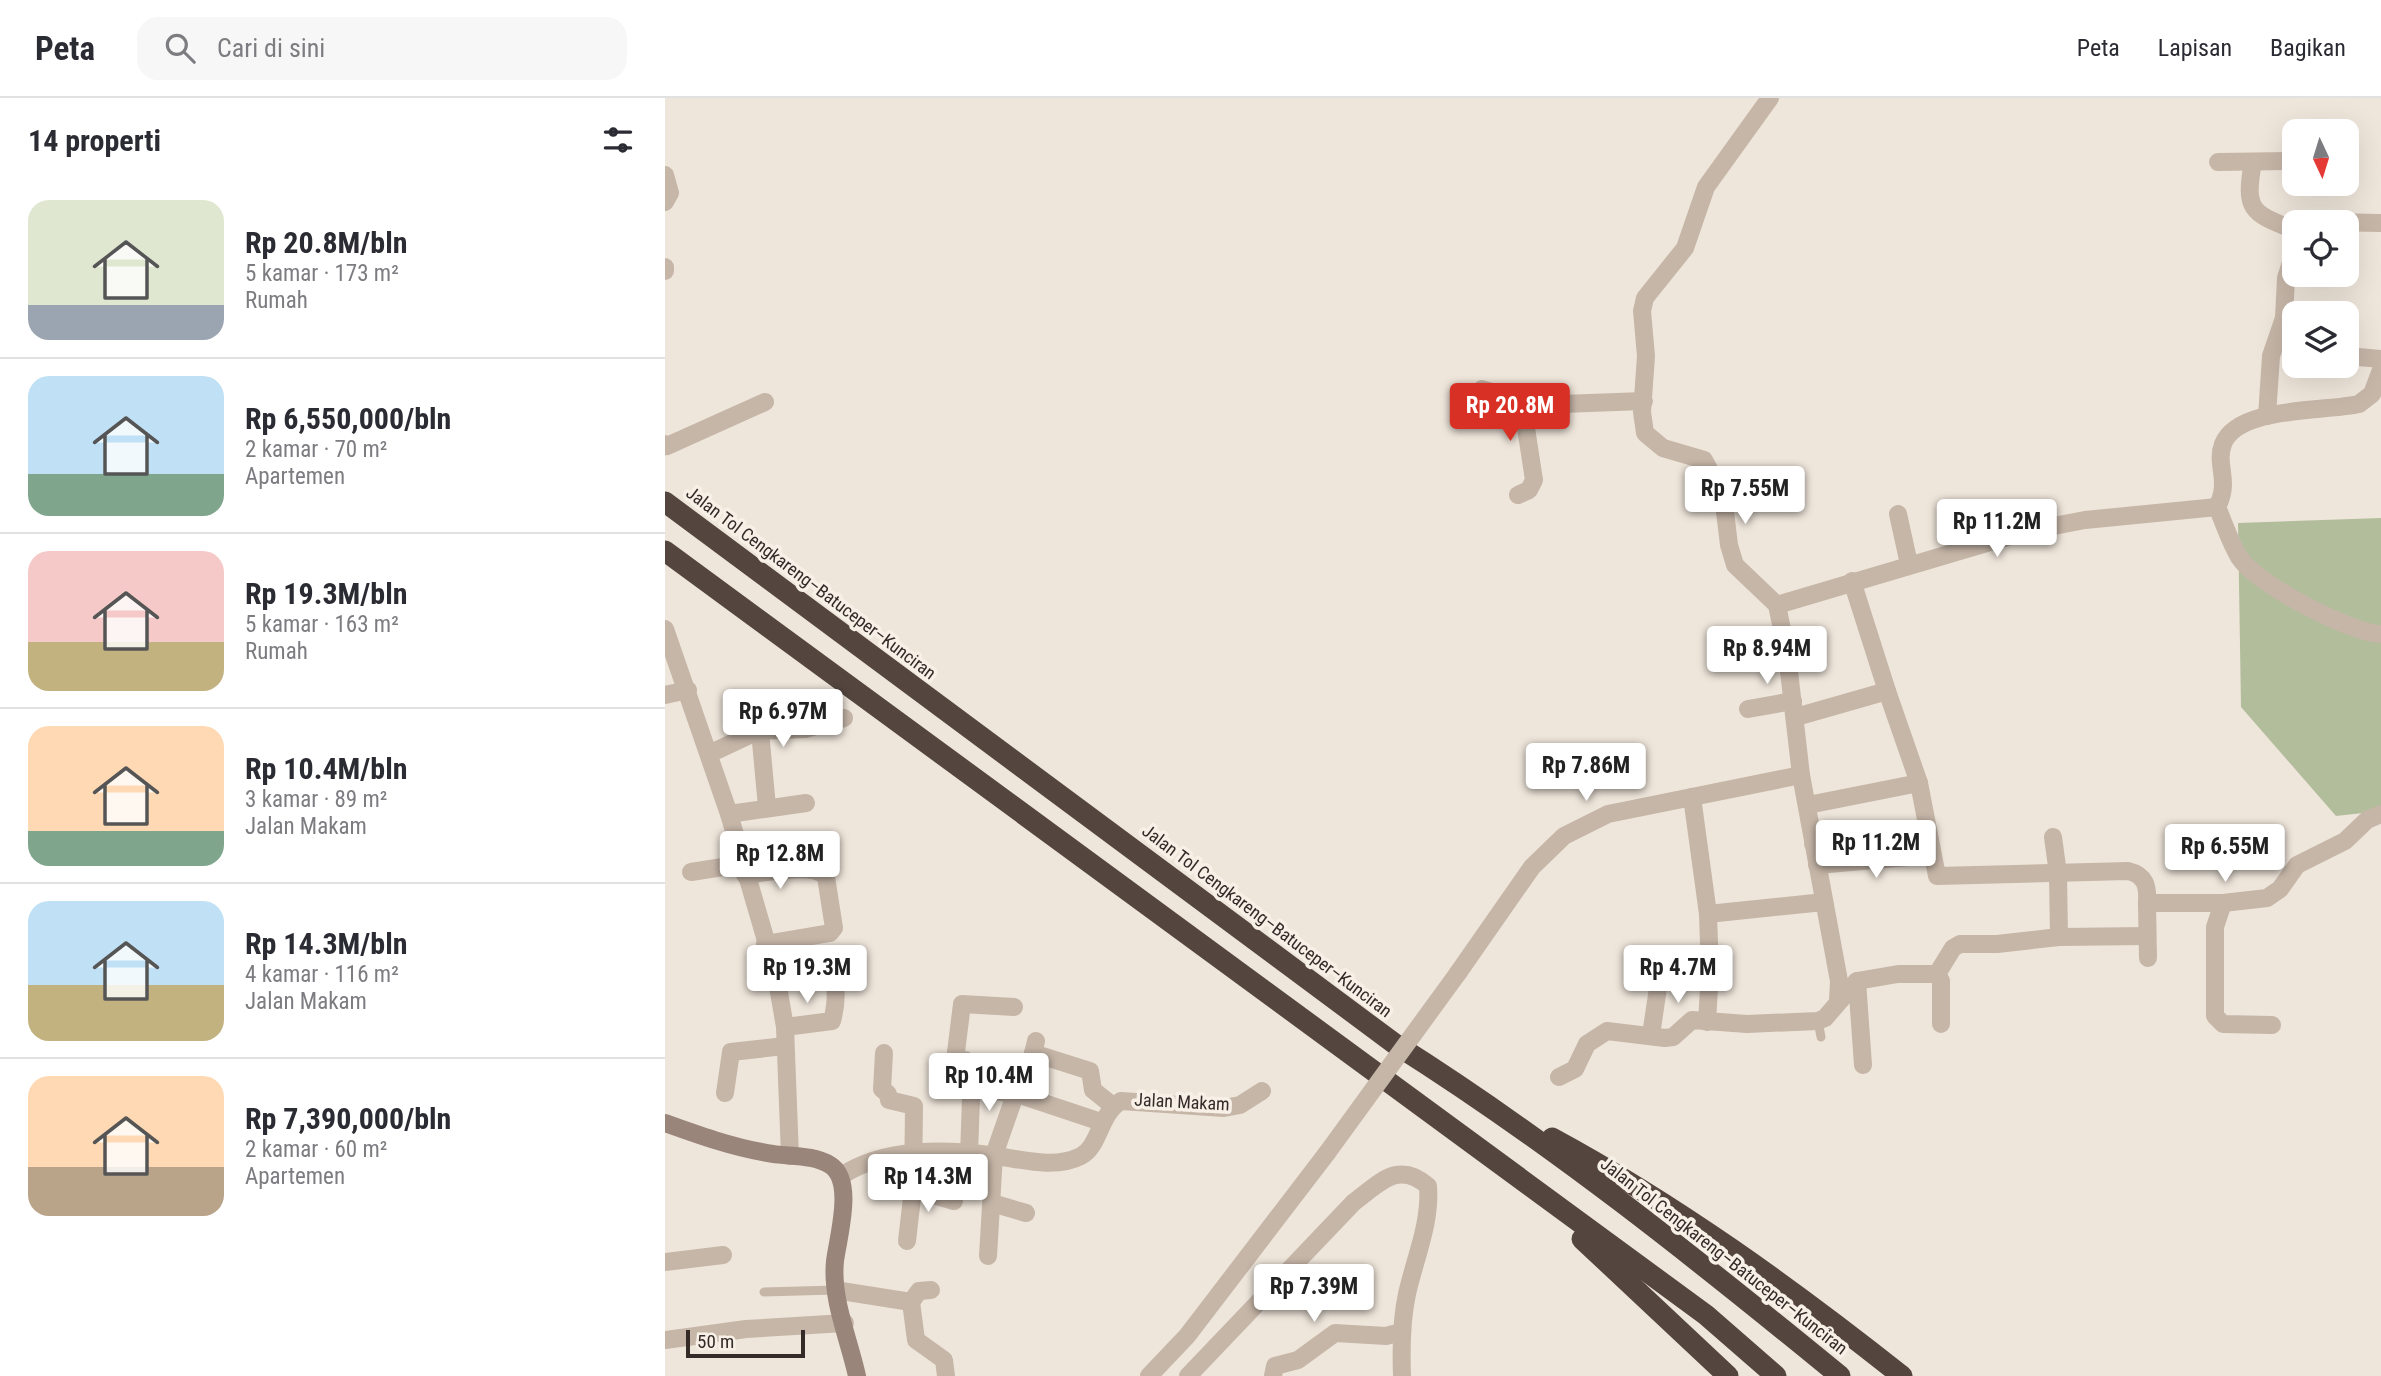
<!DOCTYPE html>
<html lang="id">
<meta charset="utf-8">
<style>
body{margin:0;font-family:"Roboto Condensed",sans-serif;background:#f7f7f7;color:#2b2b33;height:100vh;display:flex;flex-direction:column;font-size:26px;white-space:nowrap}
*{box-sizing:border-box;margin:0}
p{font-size:23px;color:#7c7c81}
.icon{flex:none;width:38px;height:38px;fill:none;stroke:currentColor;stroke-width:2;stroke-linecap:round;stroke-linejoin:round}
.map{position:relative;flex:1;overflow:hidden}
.details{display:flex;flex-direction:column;background:#fff;width:665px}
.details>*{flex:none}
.needle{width:46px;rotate:176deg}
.fabs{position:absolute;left:1617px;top:21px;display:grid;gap:14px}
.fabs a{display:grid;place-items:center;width:77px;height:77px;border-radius:14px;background:#fff;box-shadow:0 7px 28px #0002;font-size:35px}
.scale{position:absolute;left:21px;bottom:18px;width:119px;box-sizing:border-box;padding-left:7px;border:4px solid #342b28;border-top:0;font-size:19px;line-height:24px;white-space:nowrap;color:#342b28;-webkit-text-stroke:5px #f7f0e7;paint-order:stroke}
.price{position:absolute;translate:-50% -60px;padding:0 16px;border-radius:7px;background:#fff;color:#222;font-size:23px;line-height:46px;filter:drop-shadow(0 2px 4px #0008)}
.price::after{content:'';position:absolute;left:50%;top:42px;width:21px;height:16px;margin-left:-10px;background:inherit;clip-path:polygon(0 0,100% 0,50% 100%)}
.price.on{background:#d93025;color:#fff}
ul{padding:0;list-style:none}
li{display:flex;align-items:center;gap:21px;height:175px;padding:0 28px}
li+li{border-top:2px solid #e1e1e2}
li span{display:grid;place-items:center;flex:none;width:196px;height:140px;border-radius:21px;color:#555}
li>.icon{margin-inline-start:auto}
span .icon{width:84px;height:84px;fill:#fffc;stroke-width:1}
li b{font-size:30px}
h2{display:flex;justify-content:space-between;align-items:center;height:84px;padding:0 28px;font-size:30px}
header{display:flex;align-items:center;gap:42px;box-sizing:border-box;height:98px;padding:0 35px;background:#fff;border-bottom:2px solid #e1e1e2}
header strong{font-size:33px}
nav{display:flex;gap:38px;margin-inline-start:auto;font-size:24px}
.search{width:490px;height:63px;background:#f7f7f7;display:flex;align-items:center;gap:18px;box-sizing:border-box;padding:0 24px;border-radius:21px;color:#7c7c81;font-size:26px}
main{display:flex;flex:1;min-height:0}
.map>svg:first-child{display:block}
.green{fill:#b2bd9c}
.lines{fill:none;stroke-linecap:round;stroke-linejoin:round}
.service{stroke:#c6b6a8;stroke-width:9}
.minor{stroke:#c6b6a8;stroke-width:18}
.secondary{stroke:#9a857a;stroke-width:18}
.motorway{stroke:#54463f;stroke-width:21}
.minor-bridge{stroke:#c6b6a8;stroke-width:18}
.labels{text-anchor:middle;stroke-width:7;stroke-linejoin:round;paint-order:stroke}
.street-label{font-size:18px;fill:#342b28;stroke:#f7f0e7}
</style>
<header>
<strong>Peta</strong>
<div class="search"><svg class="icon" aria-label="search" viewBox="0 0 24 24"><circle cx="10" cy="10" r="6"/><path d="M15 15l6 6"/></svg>Cari di sini</div>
<nav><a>Peta</a><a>Lapisan</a><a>Bagikan</a></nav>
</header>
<main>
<section class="details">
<h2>14 properti<svg class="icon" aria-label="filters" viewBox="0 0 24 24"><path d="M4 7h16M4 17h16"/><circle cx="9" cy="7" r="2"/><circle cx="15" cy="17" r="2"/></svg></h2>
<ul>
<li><span style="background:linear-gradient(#dfe7d0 75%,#9aa5b1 0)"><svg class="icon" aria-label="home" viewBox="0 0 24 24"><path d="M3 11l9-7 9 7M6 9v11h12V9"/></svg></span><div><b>Rp 20.8M/bln</b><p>5 kamar · 173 m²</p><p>Rumah</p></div></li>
<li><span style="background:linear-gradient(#bfe0f5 70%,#7fa58c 0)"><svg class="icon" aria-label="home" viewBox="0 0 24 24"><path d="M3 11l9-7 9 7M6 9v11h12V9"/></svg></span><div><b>Rp 6,550,000/bln</b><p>2 kamar · 70 m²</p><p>Apartemen</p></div></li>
<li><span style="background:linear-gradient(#f6c9c9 65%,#c2b280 0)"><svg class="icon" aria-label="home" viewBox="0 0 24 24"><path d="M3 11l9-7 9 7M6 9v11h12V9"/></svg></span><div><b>Rp 19.3M/bln</b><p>5 kamar · 163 m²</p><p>Rumah</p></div></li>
<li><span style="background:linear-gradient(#ffd9b3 75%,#7fa58c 0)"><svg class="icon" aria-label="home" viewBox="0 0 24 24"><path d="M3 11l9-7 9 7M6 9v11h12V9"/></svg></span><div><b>Rp 10.4M/bln</b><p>3 kamar · 89 m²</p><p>Jalan Makam</p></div></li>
<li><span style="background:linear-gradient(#bfe0f5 60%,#c2b280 0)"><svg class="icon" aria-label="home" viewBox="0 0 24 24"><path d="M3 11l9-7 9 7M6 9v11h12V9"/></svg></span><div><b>Rp 14.3M/bln</b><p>4 kamar · 116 m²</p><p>Jalan Makam</p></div></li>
<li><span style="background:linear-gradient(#ffd9b3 65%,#b9a48a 0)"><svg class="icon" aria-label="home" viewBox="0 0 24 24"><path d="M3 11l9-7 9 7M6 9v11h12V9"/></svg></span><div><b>Rp 7,390,000/bln</b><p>2 kamar · 60 m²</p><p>Apartemen</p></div></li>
</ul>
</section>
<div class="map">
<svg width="1716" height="1278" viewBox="0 0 1716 1278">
<rect width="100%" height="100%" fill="#efe6db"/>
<polygon class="green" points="1716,420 1716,713 1671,718 1576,609 1573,425"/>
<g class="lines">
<g class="service">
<polyline points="1153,923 1156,939"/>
<polyline points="99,1194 170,1192"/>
</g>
<g class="minor">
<polyline points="1105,0 1041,89 1020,150 980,200 977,213 981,258 977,314 980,335 998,350 1039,362 1058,397 1064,447 1070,467 1112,507 1122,556 1136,677 1174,883 1173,903"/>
<polyline points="1553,64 1629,63"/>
<path d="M1588,64C1579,113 1587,115 1629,132"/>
<polyline points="0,77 5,95 0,104"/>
<polyline points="1661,124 1716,125"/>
<polyline points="0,169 0,173"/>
<polyline points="1682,258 1716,261"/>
<polyline points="817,291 870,307 979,303"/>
<polyline points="1602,318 1606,258 1619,220 1621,180 1629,155"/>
<polyline points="0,346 2,348 100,304"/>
<polyline points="853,397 864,392 869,382 857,304"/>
<path d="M1552,409C1566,383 1550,367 1558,346C1573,308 1659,314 1694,306L1707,296L1716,272"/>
<path d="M1552,409C1559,425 1565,444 1574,459C1591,486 1685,535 1716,536"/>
<polyline points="1233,416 1244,466"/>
<polyline points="1112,507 1362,433 1420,422 1552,409"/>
<polyline points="0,531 64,716 111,877 120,929 125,1058"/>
<path d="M1222,593L1254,685L1272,778L1463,773C1481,777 1483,789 1482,805H1558L1602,800L1615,791L1632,767L1680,743L1702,722L1716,716"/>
<polyline points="0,597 23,592"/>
<polyline points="1083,611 1128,603"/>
<polyline points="1131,619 1222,593 1187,483"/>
<polyline points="95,633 102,709"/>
<polyline points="44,656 93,633 140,631 179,620"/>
<polyline points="1027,699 1043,816 1045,874 1042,924"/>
<polyline points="1143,707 1254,685"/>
<polyline points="64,716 141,705"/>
<polyline points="1148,746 1262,737"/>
<polyline points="74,750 131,746"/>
<polyline points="1152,767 1266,757"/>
<polyline points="26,774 77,766"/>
<path d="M80,777C99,775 149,764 161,779L169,830L165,835L100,846"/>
<polyline points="1482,805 1483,860"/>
<polyline points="1558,805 1550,829 1550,918 1558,926 1607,927"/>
<polyline points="1043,816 1159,804"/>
<polyline points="1394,839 1482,838"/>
<polyline points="793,875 867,769 899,738 943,716 1136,677"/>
<polyline points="1272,876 1288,850 1295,846 1332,846 1394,839 1393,776 1388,739"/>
<polyline points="1272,876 1276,883 1276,926"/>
<path d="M111,877L160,871C175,881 171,908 167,923L120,929"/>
<polyline points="1192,883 1198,967"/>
<polyline points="986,937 993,890"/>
<polyline points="371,943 358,998 436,1024"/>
<polyline points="219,955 217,991 223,996 224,1002 249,1008 248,1091 242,1143"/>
<polyline points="368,955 425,973 428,992 448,1008"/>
<polyline points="307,971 338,975"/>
<polyline points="894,979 910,971 922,946 942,933 1000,940 1008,939 1027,922 1082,926 1153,923 1160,920 1192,883 1233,876 1272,876"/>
<polyline points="305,987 350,997 329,1057 323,1158"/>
<polyline points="60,995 66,954 120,948"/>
<polyline points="304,1057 307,971 300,962 290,962 297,906 349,909"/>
<path d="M176,1078C220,1049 281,1051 332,1058C358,1062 391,1071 416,1058C435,1048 434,1016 456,1003L559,1010L575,1007L597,993"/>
<polyline points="248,1091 289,1103"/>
<polyline points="327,1105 361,1115"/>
<polyline points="0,1164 58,1157"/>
<polyline points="170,1192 246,1204 254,1193 266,1192"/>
<polyline points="246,1204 251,1242 279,1262 281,1278"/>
<polyline points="0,1242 81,1231 180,1225"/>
<polyline points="484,1278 522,1238 662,1055"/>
<path d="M523,1278L689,1104C715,1085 733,1062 763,1088C766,1125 750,1160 742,1196C736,1223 736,1250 737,1278"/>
<polyline points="608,1278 610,1268 633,1262 670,1235 721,1238 736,1234"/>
</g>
<path class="secondary" d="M0,1025C33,1037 67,1049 102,1055C122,1059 148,1056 165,1067C190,1082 173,1139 170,1163C166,1201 184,1241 192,1278"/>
<g class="motorway">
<path d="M0,404L730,946C887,1045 1032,1161 1175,1278"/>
<polyline points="0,453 1041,1217 1111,1278"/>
<path d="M887,1040C1011,1107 1127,1191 1237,1278"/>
<polyline points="917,1141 1063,1278"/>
</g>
<polyline class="minor-bridge" points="662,1055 793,875"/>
</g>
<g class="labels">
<g class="street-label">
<text transform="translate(146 485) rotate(37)" y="6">Jalan Tol Cengkareng–Batuceper–Kunciran</text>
<text transform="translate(602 823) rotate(37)" y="6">Jalan Tol Cengkareng–Batuceper–Kunciran</text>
<text transform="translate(517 1004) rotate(3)" y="6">Jalan Makam</text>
<text transform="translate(1059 1158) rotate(38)" y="6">Jalan Tol Cengkareng–Batuceper–Kunciran</text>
</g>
</g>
</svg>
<div class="fabs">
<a><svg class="needle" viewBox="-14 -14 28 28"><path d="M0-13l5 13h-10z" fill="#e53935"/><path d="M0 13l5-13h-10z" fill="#7c7c81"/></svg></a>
<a><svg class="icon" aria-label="locate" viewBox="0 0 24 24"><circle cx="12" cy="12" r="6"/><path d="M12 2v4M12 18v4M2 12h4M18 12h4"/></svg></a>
<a><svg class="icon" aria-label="layers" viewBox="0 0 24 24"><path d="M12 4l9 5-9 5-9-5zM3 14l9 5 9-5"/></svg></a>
</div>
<div class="scale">50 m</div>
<b class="price on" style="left:845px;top:345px">Rp 20.8M</b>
<b class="price" style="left:1080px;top:428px">Rp 7.55M</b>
<b class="price" style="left:1332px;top:461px">Rp 11.2M</b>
<b class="price" style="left:1102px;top:588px">Rp 8.94M</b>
<b class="price" style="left:118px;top:651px">Rp 6.97M</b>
<b class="price" style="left:921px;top:705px">Rp 7.86M</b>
<b class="price" style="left:1211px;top:782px">Rp 11.2M</b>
<b class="price" style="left:1560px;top:786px">Rp 6.55M</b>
<b class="price" style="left:115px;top:793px">Rp 12.8M</b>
<b class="price" style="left:142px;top:907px">Rp 19.3M</b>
<b class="price" style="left:1013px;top:907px">Rp 4.7M</b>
<b class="price" style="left:324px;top:1015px">Rp 10.4M</b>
<b class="price" style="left:263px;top:1116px">Rp 14.3M</b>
<b class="price" style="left:649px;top:1226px">Rp 7.39M</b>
</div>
</main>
